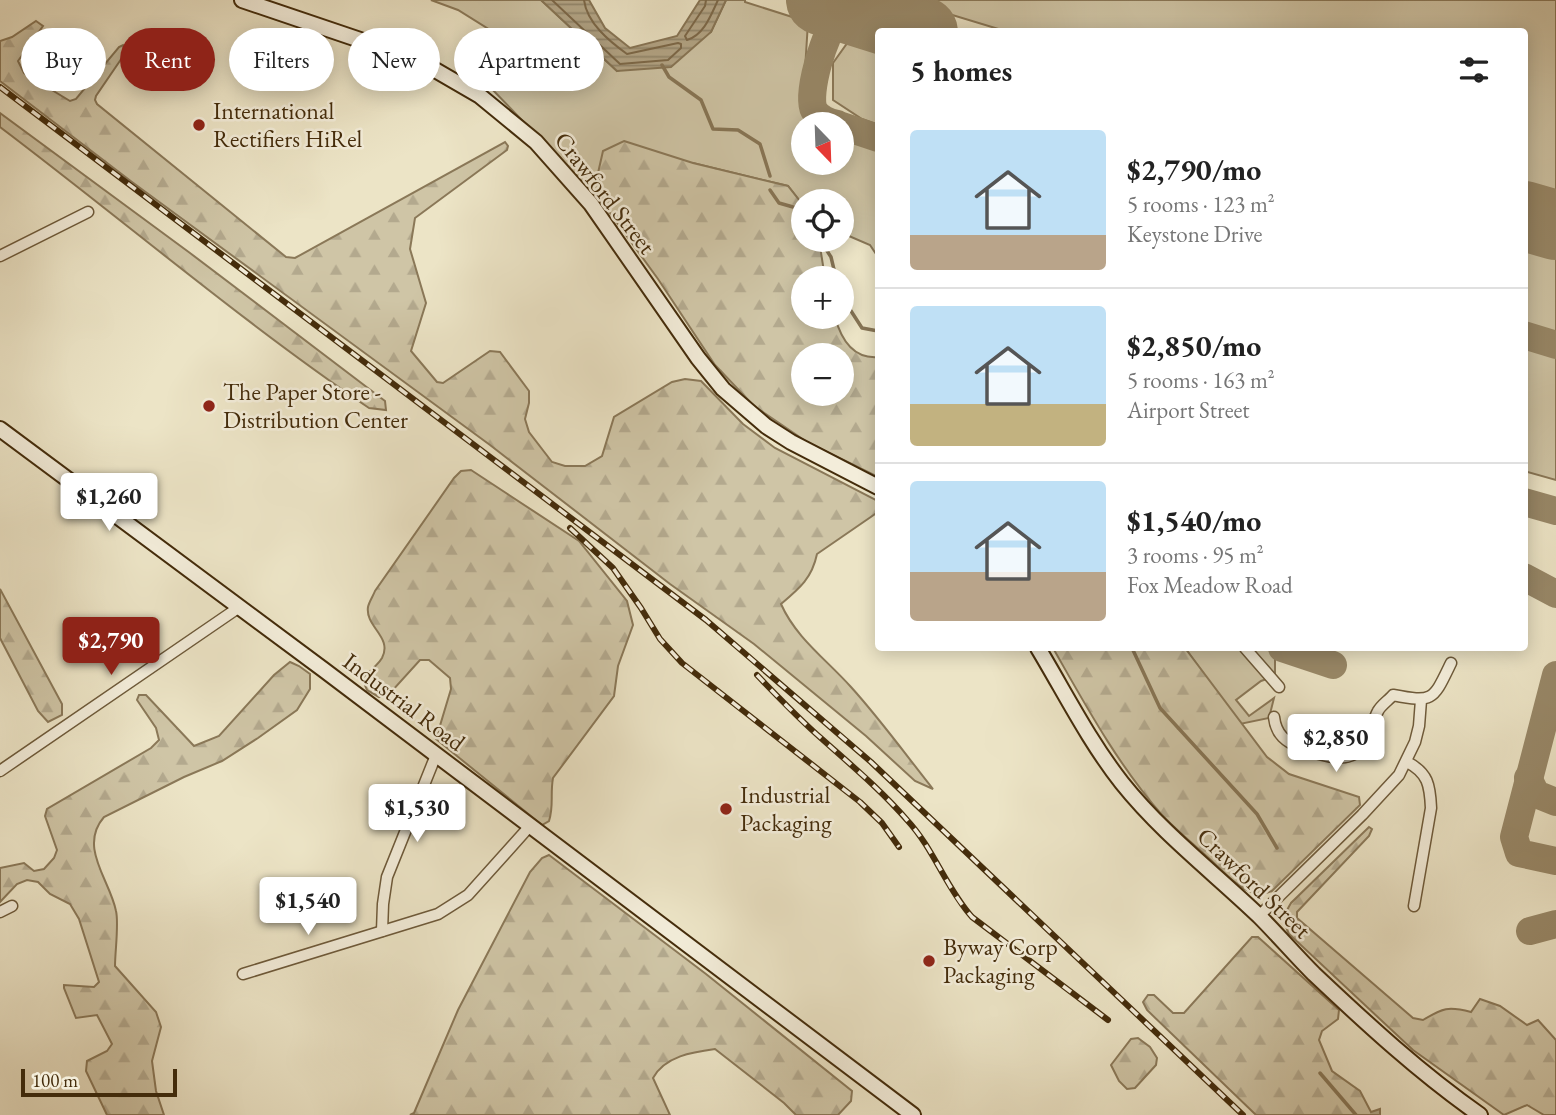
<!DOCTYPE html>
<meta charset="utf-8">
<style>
body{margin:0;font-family:"EB Garamond",serif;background:#f2f2f2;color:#222;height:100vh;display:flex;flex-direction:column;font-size:26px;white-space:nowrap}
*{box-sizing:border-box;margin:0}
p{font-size:23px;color:#767676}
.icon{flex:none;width:38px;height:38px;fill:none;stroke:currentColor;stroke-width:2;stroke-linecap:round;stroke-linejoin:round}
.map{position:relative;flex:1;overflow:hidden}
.drawer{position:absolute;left:875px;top:28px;width:653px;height:623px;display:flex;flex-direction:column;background:#fff;border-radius:7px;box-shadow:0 4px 18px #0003}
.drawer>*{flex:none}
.guide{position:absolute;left:21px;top:28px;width:665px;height:63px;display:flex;gap:14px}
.needle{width:46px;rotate:157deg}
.controls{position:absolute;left:791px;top:112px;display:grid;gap:14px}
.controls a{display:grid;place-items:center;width:63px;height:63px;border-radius:50%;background:#fff;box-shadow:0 4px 18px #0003;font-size:35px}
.scale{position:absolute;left:21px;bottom:18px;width:156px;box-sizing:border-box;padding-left:7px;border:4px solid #442c0b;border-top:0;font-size:19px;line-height:24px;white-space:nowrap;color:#442c0b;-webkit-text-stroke:5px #f3edda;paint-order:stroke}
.price{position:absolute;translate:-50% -60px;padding:0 16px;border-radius:7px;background:#fff;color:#222;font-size:23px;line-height:46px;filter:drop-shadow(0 2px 4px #0008)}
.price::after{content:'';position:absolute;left:50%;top:42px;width:21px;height:16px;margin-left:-10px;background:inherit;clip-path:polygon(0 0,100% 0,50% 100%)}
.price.current{background:#8f2418;color:#fff}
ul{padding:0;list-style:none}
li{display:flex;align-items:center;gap:21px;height:175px;padding:0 35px}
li+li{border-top:2px solid #e0e0e0}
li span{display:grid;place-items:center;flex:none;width:196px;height:140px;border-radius:7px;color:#555}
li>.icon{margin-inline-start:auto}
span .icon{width:84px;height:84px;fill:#fffc;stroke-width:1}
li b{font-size:30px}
h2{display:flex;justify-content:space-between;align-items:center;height:84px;padding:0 35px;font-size:30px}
.chip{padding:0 24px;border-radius:32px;background:#fff;box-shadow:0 4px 18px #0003;font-size:24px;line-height:63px}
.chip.current{background:#8f2418;color:#fff}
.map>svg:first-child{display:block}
.grass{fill:#cfc5a6;stroke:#8a7858;stroke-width:2}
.forest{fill:url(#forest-firs);stroke:#8a7858;stroke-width:2;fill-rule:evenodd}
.water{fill:url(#water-rules);stroke:#877555;stroke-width:2}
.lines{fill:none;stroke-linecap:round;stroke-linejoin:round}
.shore{stroke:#7c6848;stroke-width:2}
.stream{stroke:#877555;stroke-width:3.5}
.taxiway{stroke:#988868;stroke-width:28}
.runway{stroke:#988868;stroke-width:70}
.street-casing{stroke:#6e5a3a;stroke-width:13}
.secondary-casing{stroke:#442c0b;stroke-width:18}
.street{stroke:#f3edda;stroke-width:10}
.secondary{stroke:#f3edda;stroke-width:14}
.rail-casing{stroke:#442c0b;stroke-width:6}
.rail{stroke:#f3edda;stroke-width:3.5;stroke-dasharray:10;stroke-linecap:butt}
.poi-dot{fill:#8f2418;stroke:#f3edda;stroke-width:2.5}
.labels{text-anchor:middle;stroke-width:5;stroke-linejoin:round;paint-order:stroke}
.poi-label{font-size:24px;fill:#442c0b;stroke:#f3edda;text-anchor:start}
.street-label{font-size:24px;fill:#442c0b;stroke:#f3edda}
</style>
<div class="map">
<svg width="1556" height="1115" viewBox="0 0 1556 1115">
<defs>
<pattern id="forest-firs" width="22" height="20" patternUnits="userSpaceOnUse" patternTransform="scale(1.75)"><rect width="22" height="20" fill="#cfc5a6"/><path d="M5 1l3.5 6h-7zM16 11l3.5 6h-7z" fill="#b3a98e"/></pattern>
<pattern id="water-rules" width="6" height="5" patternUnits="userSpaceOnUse" patternTransform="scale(1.75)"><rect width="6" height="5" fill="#b3a586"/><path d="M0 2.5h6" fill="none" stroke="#93876c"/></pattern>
</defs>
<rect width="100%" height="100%" fill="#ece4c6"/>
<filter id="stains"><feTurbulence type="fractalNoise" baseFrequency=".00286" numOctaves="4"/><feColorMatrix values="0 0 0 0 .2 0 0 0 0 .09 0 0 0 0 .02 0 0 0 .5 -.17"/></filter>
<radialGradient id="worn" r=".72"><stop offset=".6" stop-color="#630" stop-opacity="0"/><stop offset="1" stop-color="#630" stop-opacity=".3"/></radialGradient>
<g class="grass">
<polygon points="431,0 541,0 617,71 711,32 726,0 745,0 745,2 808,22 803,102 804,109 815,124 803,124 803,163 842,163 842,136 878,148 878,257 870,245 842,233 842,201 803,201 803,205 788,186 693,163 598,173 605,206 487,84 479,64 490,30 458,10"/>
<polygon points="903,0 1556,0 1556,201 1524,191 1524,32 1005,31"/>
<polygon points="853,35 878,43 878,125 862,119 833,100 833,63"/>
<polygon points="1524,241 1556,251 1556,334 1524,323"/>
<polygon points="1524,344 1556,354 1556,480 1524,471"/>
<polygon points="1185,648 1275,648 1275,676 1261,681 1236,700 1249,716 1274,698 1269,718 1240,724"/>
</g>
<g class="forest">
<path d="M36,21L43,26L18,61L24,73L70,101L76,99L119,47L123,45L126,52L96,96L95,100L97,104L286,257L295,258L505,142L508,146L507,150L415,218L410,249L426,303L411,351L437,382L443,383L490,351L500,352L529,391V403L525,419L529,432L552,462L565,466H585L602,456L614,417L672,382L685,379L701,381L743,424L775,448L878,501V512L817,554C812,578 800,588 781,604C796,638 827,660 851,687C880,719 906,755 933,789L915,781L866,736L754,644L670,584L490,445L132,182L0,81V41L12,37Z"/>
<path d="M0,113L190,253L385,401L386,410L369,408C241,321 123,220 0,127Z"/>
<path d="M624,141L693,163L788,186L803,205V240H819L825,278H803V317H835C841,339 853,359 878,357V477L807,442L754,406L715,365L658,279L605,206L598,173L603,151ZM803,355H842V394H803Z"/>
<path d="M471,470L579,541L627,601L633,625L618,666L614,696L553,778C550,794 554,806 549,821L542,825L436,739L451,689L450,678L429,660H420L392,691L379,697L367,690L362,678C369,672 378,665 382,658C393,637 365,627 368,607C369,602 373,596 375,591L454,478L461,471Z"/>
<polygon points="0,589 62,704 62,715 48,722 38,711 0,638"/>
<path d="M1053,648H1185L1267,757L1289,774L1359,797L1360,805L1272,891C1250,902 1229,877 1214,863C1197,847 1178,832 1162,815C1118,765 1086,706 1053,648Z"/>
<path d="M290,662L299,666L310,674V689L297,710L258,738L222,761L184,777L104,817C78,847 110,880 116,911C119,923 115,952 115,966L156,1012L161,1027L152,1061L156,1091L164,1115H107L86,1071L87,1061L107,1051L112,1044L97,1015L76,1018L64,988V985L94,987L99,982L79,919L70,904L50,894L38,882L27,880L17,884L0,902V868L24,863L34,871L44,869L54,858L57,850L45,816L47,809L151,748L159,740L156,728L137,700L139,695H146L194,746L219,736L274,675Z"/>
<path d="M1369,827L1372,829L1369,836L1297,912V918L1413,1018L1423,1020C1443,1008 1448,1006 1471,1012L1480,999L1500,1006L1527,1025L1538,1020L1556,1040V1115H1544L1527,1105L1504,1115L1413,1050L1289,934C1283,922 1284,914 1291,903Z"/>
<path d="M549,855L706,974L852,1091L851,1101L838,1115H796L784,1103L715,1049C693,1052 665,1056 653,1078L670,1115H410L414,1113L458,1010L530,872L542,858Z"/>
<polygon points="1252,937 1258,937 1339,1010 1338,1019 1322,1031 1319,1040 1332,1071 1360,1091 1371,1112 1380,1109 1380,1115 1256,1115 1147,1010 1143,1002 1148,995 1154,995 1173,1013 1184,1013"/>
<polygon points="1138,1038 1150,1047 1157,1058 1156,1065 1135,1088 1127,1089 1119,1081 1111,1065 1131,1039"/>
</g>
<polygon class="water" points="541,0 589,0 605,28 630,48 677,36 700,0 726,0 711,32 671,67 617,71"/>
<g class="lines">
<g class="shore">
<path d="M552,0L620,64L668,60L681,48V44L678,43L627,54C609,41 587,23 584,0"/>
<path d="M706,0L705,6L685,36L687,40C704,35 711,15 718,0"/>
</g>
<g class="stream">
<polyline points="662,65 669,77 701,100 713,129 738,130 760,144 770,176"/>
<polyline points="770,190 779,203 800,209 803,214"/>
<polyline points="820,240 831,257 836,278"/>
<polyline points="842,297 862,328 878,331"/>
<polyline points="1132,648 1160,708 1257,814 1277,848"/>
<polyline points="1320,1073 1356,1115"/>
</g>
<g class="taxiway">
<path d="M837,124C828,122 819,119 814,110C806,95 825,31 837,21C847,14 857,14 869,15"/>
<polyline points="842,126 878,138"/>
<polyline points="1524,335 1556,345"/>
<polyline points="1524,502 1556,511"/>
<polyline points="1524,577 1556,594"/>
<polyline points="1282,648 1333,665"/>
<polyline points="1556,675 1514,837 1519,853 1556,861"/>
<polyline points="1528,778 1536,794 1556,802"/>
<polyline points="1530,931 1556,924"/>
</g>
<g class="runway">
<polyline points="821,0 923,32"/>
<polyline points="1524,216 1556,225"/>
</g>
<defs>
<g id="street">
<polyline points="0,256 88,212"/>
<polyline points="1245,648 1279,687"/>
<path d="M1274,717C1276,735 1286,742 1301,748C1323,756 1352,767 1366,742C1371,732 1373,720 1378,711C1381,705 1389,700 1393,695C1434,703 1433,700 1451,663"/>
<path d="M1407,762C1428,773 1430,785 1431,808L1414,906"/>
<polyline points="0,771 238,608"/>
<polyline points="0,912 12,906"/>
<polyline points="1259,916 1362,815 1399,775 1415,742 1419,726 1421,700"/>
<polyline points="382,931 383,904 387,877 436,755"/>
<polyline points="243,974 438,914 468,895 529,827"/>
</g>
<g id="secondary">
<polyline points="242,0 366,42 430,67 480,96 536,142 591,204 698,358 723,389 766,426 791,442 878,487"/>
<polyline points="0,429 324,670 913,1115"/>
<path d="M1038,648C1065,693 1089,741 1122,783C1162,833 1213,872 1259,916C1278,935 1295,955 1314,974C1367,1024 1420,1073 1480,1115"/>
</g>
</defs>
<use href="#street" class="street-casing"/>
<use href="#secondary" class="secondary-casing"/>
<use href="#street" class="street"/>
<use href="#secondary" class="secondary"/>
<defs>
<g id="rail">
<polyline points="0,87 706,620 871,762 1243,1115"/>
<polyline points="570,528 613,568 641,608 660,639 682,663 860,802 882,823 899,847"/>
<path d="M757,675C778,697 799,719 822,739C851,765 881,790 907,820C934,849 946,888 972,917L1108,1020"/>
</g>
</defs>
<use href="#rail" class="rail-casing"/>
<use href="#rail" class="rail"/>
</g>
<g class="poi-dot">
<circle cx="199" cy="125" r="7"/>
<circle cx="209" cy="406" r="7"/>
<circle cx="726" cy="809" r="7"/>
<circle cx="929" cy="961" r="7"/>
</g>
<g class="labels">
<g class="poi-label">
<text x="213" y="119">International<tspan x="213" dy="28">Rectifiers HiRel</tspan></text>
<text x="223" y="400">The Paper Store -<tspan x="223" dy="28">Distribution Center</tspan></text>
<text x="740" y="803">Industrial<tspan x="740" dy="28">Packaging</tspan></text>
<text x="943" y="955">Byway Corp<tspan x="943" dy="28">Packaging</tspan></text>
</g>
<g class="street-label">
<text transform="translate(605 193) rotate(52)" y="8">Crawford Street</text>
<text transform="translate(404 702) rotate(37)" y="8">Industrial Road</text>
<text transform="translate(1254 883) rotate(44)" y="8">Crawford Street</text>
</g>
</g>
<rect width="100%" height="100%" filter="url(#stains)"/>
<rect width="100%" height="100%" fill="url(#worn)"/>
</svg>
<div class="controls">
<a><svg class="needle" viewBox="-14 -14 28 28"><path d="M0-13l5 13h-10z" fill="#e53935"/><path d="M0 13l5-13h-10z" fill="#767676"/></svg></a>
<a><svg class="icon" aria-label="locate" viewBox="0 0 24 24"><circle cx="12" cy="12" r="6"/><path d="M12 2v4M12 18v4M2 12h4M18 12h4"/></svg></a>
<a>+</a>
<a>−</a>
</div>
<div class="scale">100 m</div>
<b class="price" style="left:109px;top:533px">$1,260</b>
<b class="price current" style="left:111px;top:677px">$2,790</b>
<b class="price" style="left:1336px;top:774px">$2,850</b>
<b class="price" style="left:417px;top:844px">$1,530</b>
<b class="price" style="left:308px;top:937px">$1,540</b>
<div class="guide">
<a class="chip">Buy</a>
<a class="chip current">Rent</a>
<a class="chip">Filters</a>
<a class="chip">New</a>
<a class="chip">Apartment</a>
</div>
<section class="drawer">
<h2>5 homes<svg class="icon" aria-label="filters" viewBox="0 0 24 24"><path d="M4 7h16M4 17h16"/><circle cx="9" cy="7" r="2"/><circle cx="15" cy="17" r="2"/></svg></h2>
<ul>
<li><span style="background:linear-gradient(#bfe0f5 75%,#b9a48a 0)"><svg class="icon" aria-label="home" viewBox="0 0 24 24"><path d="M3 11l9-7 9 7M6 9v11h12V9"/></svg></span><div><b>$2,790/mo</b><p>5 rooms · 123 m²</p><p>Keystone Drive</p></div></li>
<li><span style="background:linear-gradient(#bfe0f5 70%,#c2b280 0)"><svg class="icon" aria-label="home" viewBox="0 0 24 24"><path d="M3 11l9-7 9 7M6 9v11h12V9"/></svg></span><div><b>$2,850/mo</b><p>5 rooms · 163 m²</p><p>Airport Street</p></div></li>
<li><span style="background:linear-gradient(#bfe0f5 65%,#b9a48a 0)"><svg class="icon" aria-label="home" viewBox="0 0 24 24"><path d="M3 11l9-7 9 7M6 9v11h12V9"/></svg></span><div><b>$1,540/mo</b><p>3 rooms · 95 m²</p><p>Fox Meadow Road</p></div></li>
</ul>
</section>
</div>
